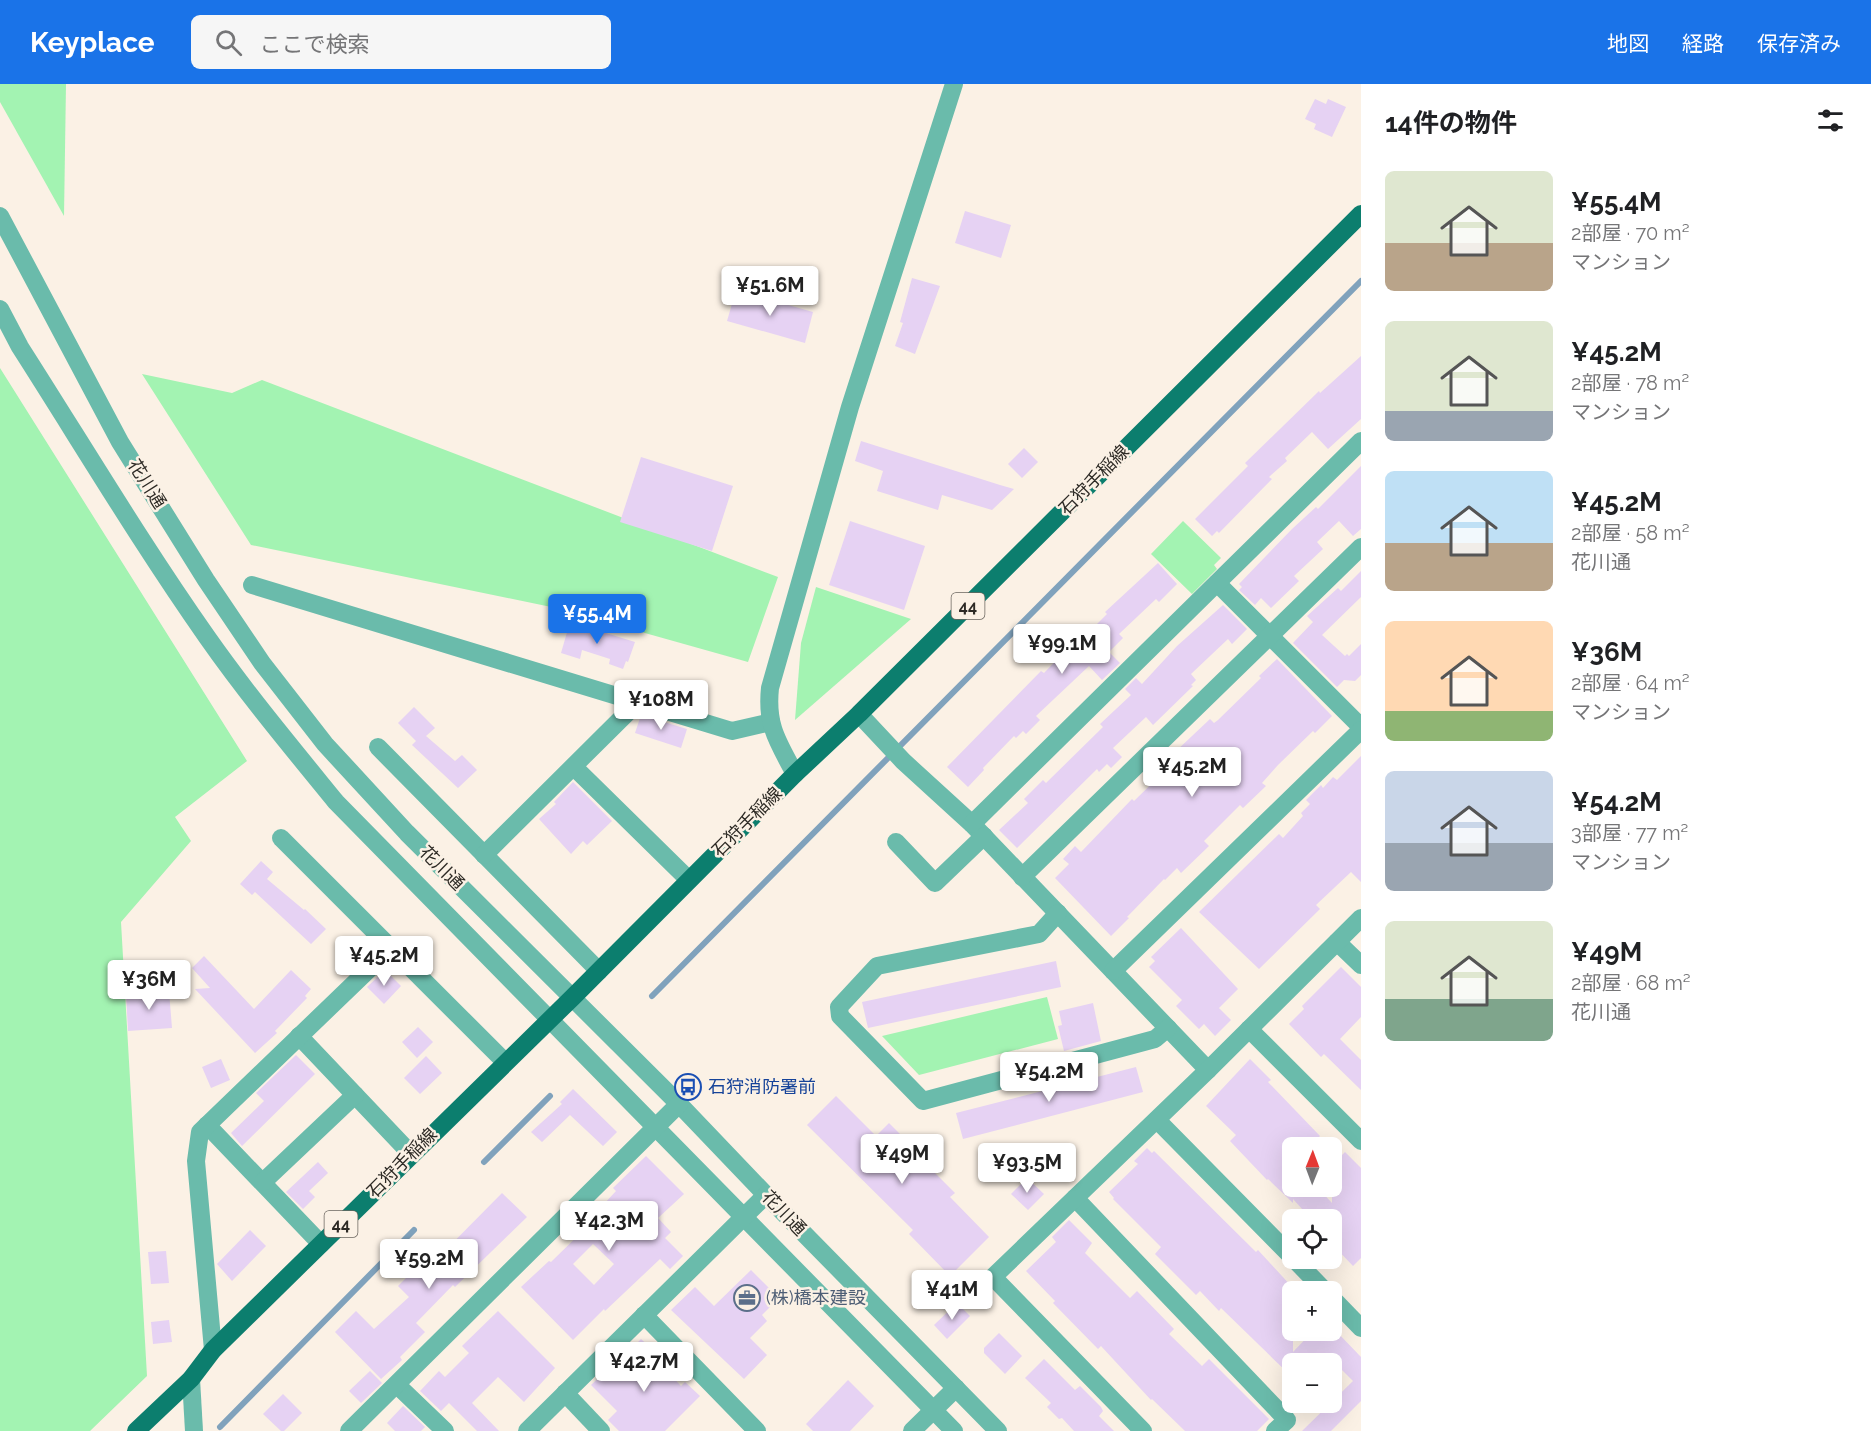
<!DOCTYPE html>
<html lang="ja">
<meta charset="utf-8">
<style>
body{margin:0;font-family:Raleway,"Noto Sans JP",sans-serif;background:#f6f6f6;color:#202124;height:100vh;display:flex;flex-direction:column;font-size:22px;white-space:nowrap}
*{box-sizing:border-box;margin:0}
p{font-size:20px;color:#757577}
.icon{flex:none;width:33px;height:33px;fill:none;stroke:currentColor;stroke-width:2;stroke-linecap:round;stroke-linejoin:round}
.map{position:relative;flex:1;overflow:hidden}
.drawer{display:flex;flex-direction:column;background:#fff;width:510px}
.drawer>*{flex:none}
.needle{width:39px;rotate:1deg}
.buttons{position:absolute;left:1282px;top:1053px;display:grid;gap:12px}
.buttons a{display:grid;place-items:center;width:60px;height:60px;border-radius:9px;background:#fff;box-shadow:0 6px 24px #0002;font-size:30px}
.price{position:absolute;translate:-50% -51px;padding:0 14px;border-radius:6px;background:#fff;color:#222;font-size:20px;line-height:39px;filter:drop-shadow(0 2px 3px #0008)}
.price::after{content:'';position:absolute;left:50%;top:36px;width:18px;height:14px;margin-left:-9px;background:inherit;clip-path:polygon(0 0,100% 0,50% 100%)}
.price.selected{background:#1a73e8;color:#fff}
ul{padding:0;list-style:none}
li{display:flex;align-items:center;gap:18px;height:150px;padding:0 24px}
li span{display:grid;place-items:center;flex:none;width:168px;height:120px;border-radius:9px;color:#555}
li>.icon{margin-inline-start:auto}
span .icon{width:72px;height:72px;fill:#fffc;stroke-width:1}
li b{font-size:26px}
h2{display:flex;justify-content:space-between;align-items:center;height:72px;padding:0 24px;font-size:26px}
header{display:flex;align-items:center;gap:36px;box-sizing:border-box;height:84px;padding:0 30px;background:#1a73e8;color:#fff}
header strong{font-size:28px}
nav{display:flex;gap:33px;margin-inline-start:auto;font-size:21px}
.search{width:420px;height:54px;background:#f6f6f6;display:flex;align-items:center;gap:15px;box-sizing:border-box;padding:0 21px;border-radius:9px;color:#757577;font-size:22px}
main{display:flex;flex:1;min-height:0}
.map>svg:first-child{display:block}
.green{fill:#a3f3b2}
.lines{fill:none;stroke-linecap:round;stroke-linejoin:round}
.stream{stroke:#80a2bc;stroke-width:6}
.building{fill:#e6d2f3;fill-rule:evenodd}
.minor{stroke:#6abbab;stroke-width:18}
.major{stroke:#0c7e6e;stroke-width:18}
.labels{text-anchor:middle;stroke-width:5;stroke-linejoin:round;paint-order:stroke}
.shield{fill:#fbf1e5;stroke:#6b665f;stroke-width:1.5}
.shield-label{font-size:16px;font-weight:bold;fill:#2d2a25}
.street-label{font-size:18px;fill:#2d2a25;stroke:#fbf1e5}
.transit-label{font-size:18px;fill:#164399;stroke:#fbf1e5;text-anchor:start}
.service-label{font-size:18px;fill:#4e5e75;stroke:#fbf1e5;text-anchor:start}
</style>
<header>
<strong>Keyplace</strong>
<div class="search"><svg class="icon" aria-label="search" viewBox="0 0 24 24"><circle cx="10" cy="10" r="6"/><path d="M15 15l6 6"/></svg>ここで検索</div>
<nav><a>地図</a><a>経路</a><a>保存済み</a></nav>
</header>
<main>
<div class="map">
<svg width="1361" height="1347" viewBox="0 0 1361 1347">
<rect width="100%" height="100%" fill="#fbf1e5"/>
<g class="green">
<polygon points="0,0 66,0 64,132 0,18"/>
<polygon points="0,284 247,677 175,733 191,757 121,838 147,1292 90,1347 0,1347"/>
<polygon points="142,290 232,309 262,296 778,493 748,578 556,524 251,461"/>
<polygon points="1183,437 1221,474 1214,481 1217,485 1192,510 1151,470"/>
<polygon points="816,503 911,535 795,636 801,559"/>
<polygon points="1047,913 1058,955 919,991 882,952"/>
</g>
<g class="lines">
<g class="stream">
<polyline points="652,912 1361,197"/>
<polyline points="484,1078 550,1012"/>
<polyline points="220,1343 414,1146"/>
</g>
</g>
<g class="building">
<polygon points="1315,15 1326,20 1328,15 1346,23 1332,53 1314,45 1316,40 1305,35"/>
<polygon points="965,127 1011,141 1001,174 955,159"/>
<polygon points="912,194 940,202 915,270 895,262 903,239 900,238"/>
<polygon points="736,206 813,228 805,259 727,237"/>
<polygon points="1361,272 1361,335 1328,365 1312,348 1285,374 1287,377 1269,393 1272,395 1219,449 1217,447 1212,452 1195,435 1248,382 1245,379 1319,307 1320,309"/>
<polygon points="861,357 1000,401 1014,405 992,426 942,411 938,426 877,407 883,387 855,377"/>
<polygon points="1024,364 1038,378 1022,394 1008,380"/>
<polygon points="641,373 733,402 712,467 620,438"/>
<polygon points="1361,382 1361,445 1353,452 1339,437 1317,458 1323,465 1294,492 1299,497 1271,524 1261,514 1255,521 1239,506 1242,503 1239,500 1292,445 1316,423 1318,425"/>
<polygon points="850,437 925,462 904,526 829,501"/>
<polygon points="1158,479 1177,500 1159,518 1156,515 1119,550 1123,554 1109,568 1120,579 1102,596 1089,582 1036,632 1040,636 1026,650 1023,647 1016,654 1014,652 983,684 984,686 968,703 947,683 1041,587 1044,589 1072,560 1075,562 1107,530 1105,528"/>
<polygon points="1361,487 1361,513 1322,551 1345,572 1347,570 1349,572 1361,560 1361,591 1355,597 1344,596 1337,603 1293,559 1313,538 1307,532 1338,504 1341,507"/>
<polygon points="1223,521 1247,545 1232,560 1228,555 1191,590 1196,596 1191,601 1193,602 1153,641 1146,633 1113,664 1122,673 1111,684 1107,680 1099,688 1097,685 1017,764 999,746 1028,719 1024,715 1043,696 1046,699 1103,643 1100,640 1131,611 1125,605 1136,594 1142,600 1177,562"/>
<polygon points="570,538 635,558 628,578 626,577 623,585 609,580 610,575 582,566 580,575 561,569"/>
<polygon points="1277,575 1332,632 1315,649 1313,647 1278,681 1262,699 1266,702 1243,724 1240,721 1204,757 1209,762 1181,789 1177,784 1165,796 1164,795 1127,833 1129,834 1111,852 1055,794 1069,780 1063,775 1075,762 1081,768 1132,715 1134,717 1179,673 1174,669 1210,635 1214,639 1218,636 1261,594 1259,592"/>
<polygon points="414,623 435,644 426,652 455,677 462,671 477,686 458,704 412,661 416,657 398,639"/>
<polygon points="641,631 687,645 681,664 635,649"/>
<polygon points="1361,672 1361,798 1351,788 1316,821 1320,825 1259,885 1199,828 1279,750 1283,754 1303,732 1301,729 1310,720 1306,716 1321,701 1323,704 1333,693 1337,696"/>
<polygon points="573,698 612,737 587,761 583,757 571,770 539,735 556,720 554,718"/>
<polygon points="261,777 273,788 267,795 304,826 305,825 326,845 311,860 255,808 252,811 240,800"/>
<polygon points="1181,844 1238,905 1219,924 1231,936 1215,952 1204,940 1199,945 1176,922 1182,916 1149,883 1155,877 1151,873"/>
<polygon points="204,872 254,925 291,886 311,905 305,912 307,914 275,947 277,949 255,969 195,905 210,904 192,884"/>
<polygon points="1056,877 1061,903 868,944 862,918"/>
<polygon points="1341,883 1361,903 1361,933 1340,955 1361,976 1361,1006 1324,970 1321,973 1289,940 1304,925 1302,922"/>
<polygon points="385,886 401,902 384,920 367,903"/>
<polygon points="169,907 172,944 128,947 126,910"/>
<polygon points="1093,919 1101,957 1064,967 1058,942 1062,941 1059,927"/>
<polygon points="418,943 433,958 417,974 402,958"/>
<polygon points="296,971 315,990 242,1062 231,1049 264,1017 256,1009"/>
<polygon points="426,972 442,989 420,1010 404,994"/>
<polygon points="221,975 230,996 211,1004 202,983"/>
<polygon points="1250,975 1271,996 1268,998 1320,1052 1318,1054 1329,1064 1293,1064 1293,1102 1316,1102 1332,1119 1332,1066 1340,1073 1345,1068 1361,1084 1361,1174 1353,1182 1332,1160 1332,1136 1312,1136 1293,1115 1293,1119 1268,1095 1267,1096 1230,1057 1236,1051 1206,1022"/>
<polygon points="1136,983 1143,1008 963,1055 956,1029"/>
<polygon points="573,1005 617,1048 603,1062 570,1031 542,1058 531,1048 562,1020 560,1018"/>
<polygon points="836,1012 876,1052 889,1039 903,1053 903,1057 955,1109 950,1113 989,1153 950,1192 909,1150 913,1146 807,1041"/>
<polygon points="1147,1064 1152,1069 1154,1067 1256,1168 1258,1166 1293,1204 1293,1268 1314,1246 1335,1246 1361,1273 1361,1317 1331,1347 1302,1347 1353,1297 1336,1280 1293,1280 1293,1294 1221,1224 1219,1227 1200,1207 1196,1211 1155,1170 1161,1163 1113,1115 1114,1114 1109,1108 1138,1080 1134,1077"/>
<path d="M646,1072L684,1110L658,1134L671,1148L665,1154L683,1172L670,1185L660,1175L605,1227L604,1225L573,1256L521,1203L549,1177L551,1178L595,1135L593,1132L616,1107L613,1104ZM593,1160L614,1180L594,1201L573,1180Z"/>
<polygon points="318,1078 328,1089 309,1107 315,1113 303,1125 286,1108"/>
<polygon points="1027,1094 1044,1110 1028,1126 1011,1110"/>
<polygon points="502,1109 527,1133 455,1203 453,1201 416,1239 425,1248 400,1273 402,1276 381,1295 335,1248 356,1227 374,1245 409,1213 398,1202 414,1186 420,1192"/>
<polygon points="1069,1136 1092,1159 1085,1169 1130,1214 1137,1207 1174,1245 1169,1250 1202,1282 1209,1275 1269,1335 1257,1347 1185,1347 1152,1315 1151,1316 1101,1262 1098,1265 1053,1219 1055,1217 1026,1187 1056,1158 1052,1153"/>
<polygon points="250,1146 266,1162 232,1197 217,1180"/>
<polygon points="166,1167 169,1199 151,1200 148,1168"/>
<polygon points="751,1186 779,1214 762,1231 767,1237 750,1254 767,1271 744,1295 671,1226 695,1203 714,1222"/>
<polygon points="957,1219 970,1232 947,1255 934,1241"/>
<polygon points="498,1227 555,1284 524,1318 498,1293 472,1319 499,1347 477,1347 449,1319 441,1327 420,1307 439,1287 445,1293 469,1269 462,1262"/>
<polygon points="169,1236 172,1258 153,1260 151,1238"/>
<polygon points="999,1249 1022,1272 1005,1290 984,1269 984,1264"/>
<polygon points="641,1255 657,1270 654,1273 681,1302 685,1298 700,1312 665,1347 619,1347 608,1336 617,1327 591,1301 608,1285 610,1287"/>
<polygon points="1044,1275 1075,1306 1080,1302 1101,1323 1103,1327 1099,1332 1114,1347 1074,1347 1062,1334 1059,1335 1047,1323 1051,1319 1025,1294"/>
<polygon points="370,1287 382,1299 361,1319 349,1307"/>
<polygon points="848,1296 874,1322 850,1347 813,1347 806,1340"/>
<polygon points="283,1310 302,1329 284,1347 281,1347 263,1330"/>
<polygon points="403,1322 425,1343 421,1347 395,1347 387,1339"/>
</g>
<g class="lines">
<g class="minor">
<polyline points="0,132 120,358 206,496 262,579 325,660 407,749 679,1020 766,1111 998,1347"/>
<path d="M0,225L20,263C82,360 141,459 207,553C247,610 292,664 336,718L954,1347"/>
<polyline points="1217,499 1361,643"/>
<polyline points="252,501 732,647 771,638"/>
<polyline points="859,630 903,677 972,740 1208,986"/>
<polyline points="378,663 599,887"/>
<polyline points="574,683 689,796"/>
<path d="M795,690C778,658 766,642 770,604L850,323L954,0"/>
<polyline points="972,740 1361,357"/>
<polyline points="281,754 505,978"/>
<polyline points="896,758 935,799 984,752"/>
<polyline points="484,771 638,618"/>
<polyline points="1022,793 1361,463"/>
<polyline points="1058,829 1039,850 877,882 839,923 840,932 923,1017 1155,955 1168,944"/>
<polyline points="1337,858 1361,881"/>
<polyline points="1113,887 1361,646"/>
<polyline points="1249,945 1361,1057"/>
<polyline points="299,952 411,1070"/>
<polyline points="1157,1036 1293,1174"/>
<polyline points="207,1041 321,1160"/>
<polyline points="263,1098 355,1011"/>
<polyline points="1075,1114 1287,1336 1275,1347"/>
<polyline points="1293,1174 1326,1208"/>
<polyline points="1332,1214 1361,1244"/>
<polyline points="644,1231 757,1347"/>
<polyline points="213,1266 196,1077 200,1048 391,864"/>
<polyline points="191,1295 194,1347"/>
<polyline points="397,1301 445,1347"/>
<polyline points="565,1309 601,1347"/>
<polyline points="349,1347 679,1020"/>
<polyline points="527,1347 766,1111"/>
<polyline points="912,1347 956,1304"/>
<polyline points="1143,1347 993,1193 1208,986 1361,834"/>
</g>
<polyline class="major" points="136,1347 191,1295 213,1266 573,913 795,690 859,630 1361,130"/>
</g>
<defs>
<symbol id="bus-ring" viewBox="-11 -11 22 22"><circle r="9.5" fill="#fbf1e5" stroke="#1a4fb4" stroke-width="1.5"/><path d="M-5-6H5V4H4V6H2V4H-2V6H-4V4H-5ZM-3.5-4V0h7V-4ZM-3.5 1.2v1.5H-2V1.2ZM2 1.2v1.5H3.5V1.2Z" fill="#1a4fb4"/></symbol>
<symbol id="office-ring" viewBox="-11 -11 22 22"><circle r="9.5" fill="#fbf1e5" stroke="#5c6f8a" stroke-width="1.5"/><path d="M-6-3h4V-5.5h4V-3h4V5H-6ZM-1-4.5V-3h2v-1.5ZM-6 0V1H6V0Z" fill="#5c6f8a"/></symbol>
</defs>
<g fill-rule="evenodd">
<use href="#bus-ring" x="673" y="988" width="30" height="30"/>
<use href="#office-ring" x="732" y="1199" width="30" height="30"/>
</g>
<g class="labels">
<g class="shield">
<rect x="951.5" y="509" width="33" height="26" rx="4.5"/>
<rect x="324.5" y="1127" width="33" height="26" rx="4.5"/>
</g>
<g class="shield-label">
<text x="968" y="528">44</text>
<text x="341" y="1146">44</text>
</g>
<g class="street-label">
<text transform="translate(1094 396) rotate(-45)" y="6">石狩手稲線</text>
<text transform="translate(147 400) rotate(58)" y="6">花川通</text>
<text transform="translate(747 738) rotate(-45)" y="6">石狩手稲線</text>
<text transform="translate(442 784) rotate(45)" y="6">花川通</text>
<text transform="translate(402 1079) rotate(-45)" y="6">石狩手稲線</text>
<text transform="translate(784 1129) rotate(46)" y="6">花川通</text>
</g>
<g class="transit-label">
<text x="708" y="1009">石狩消防署前</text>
</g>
<g class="service-label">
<text x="766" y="1220">(株)橋本建設</text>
</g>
</g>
</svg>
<div class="buttons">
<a><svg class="needle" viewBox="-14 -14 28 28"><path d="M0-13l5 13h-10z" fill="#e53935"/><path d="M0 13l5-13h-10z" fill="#757577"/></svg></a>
<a><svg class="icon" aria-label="locate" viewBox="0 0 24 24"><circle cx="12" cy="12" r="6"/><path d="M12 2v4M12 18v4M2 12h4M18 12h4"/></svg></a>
<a>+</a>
<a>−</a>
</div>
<b class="price" style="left:770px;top:233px">¥51.6M</b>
<b class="price selected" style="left:597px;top:561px">¥55.4M</b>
<b class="price" style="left:1062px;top:591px">¥99.1M</b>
<b class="price" style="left:661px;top:647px">¥108M</b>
<b class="price" style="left:1192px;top:714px">¥45.2M</b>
<b class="price" style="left:384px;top:903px">¥45.2M</b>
<b class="price" style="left:149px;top:927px">¥36M</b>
<b class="price" style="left:1049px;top:1019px">¥54.2M</b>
<b class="price" style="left:902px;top:1101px">¥49M</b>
<b class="price" style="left:1027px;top:1110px">¥93.5M</b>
<b class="price" style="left:609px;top:1168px">¥42.3M</b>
<b class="price" style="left:429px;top:1206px">¥59.2M</b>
<b class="price" style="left:952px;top:1237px">¥41M</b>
<b class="price" style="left:644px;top:1309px">¥42.7M</b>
</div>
<section class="drawer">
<h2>14件の物件<svg class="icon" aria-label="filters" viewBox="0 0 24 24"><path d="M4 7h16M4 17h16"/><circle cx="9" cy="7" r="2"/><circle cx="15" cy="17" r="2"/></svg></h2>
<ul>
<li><span style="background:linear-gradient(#dfe7d0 60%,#b9a48a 0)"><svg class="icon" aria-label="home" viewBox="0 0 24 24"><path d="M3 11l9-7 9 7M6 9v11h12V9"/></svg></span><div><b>¥55.4M</b><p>2部屋 · 70 m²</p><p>マンション</p></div></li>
<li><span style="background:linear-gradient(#dfe7d0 75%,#9aa5b1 0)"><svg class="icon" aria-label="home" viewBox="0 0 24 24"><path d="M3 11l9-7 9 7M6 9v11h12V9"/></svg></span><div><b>¥45.2M</b><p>2部屋 · 78 m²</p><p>マンション</p></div></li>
<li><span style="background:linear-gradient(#bfe0f5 60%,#b9a48a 0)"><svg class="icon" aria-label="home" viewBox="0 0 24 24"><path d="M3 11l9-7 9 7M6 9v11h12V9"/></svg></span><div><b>¥45.2M</b><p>2部屋 · 58 m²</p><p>花川通</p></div></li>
<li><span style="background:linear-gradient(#ffd9b3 75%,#8fb573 0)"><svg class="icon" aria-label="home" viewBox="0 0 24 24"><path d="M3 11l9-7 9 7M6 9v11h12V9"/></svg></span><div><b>¥36M</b><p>2部屋 · 64 m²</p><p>マンション</p></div></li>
<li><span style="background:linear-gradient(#c9d6e8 60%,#9aa5b1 0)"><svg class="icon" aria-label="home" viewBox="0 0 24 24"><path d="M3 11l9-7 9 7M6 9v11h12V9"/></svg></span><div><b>¥54.2M</b><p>3部屋 · 77 m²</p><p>マンション</p></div></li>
<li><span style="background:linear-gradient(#dfe7d0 65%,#7fa58c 0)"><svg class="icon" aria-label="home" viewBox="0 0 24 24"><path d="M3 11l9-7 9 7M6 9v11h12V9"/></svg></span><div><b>¥49M</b><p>2部屋 · 68 m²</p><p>花川通</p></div></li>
</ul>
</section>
</main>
